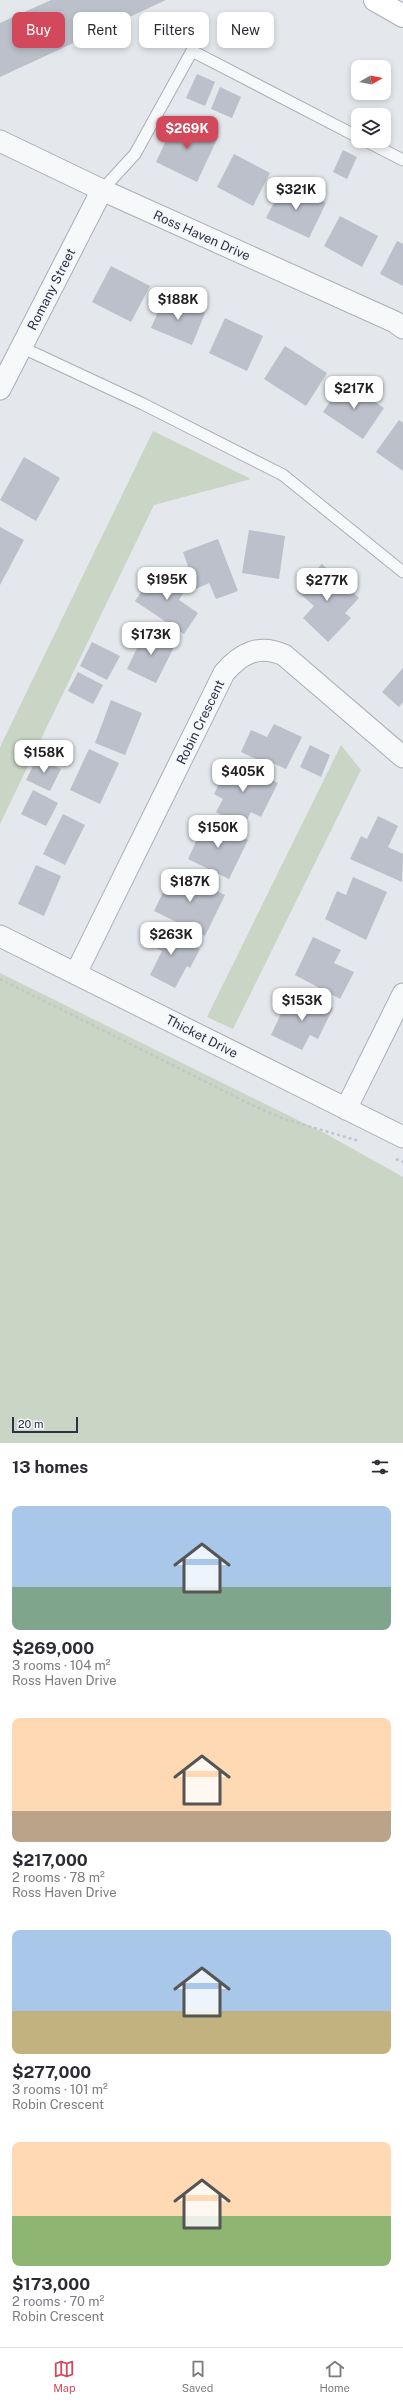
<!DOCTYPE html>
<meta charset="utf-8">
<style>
body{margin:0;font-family:"Public Sans",sans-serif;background:#f7f7f7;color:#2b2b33;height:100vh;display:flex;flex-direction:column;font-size:15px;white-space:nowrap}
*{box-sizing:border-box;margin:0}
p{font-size:13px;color:#7c7c81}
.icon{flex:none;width:22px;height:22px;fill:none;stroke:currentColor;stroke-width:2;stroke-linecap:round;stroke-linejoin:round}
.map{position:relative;height:1443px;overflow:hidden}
.side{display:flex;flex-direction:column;background:#fff;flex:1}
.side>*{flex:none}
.top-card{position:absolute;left:12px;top:12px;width:379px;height:36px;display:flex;gap:8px}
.needle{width:26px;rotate:81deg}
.fabs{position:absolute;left:351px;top:60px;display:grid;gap:8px}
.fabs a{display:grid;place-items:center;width:40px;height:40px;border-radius:8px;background:#fff;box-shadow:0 2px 6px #0003;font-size:20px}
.scale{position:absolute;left:12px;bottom:10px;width:66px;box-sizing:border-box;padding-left:4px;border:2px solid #2b3445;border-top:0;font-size:11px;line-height:14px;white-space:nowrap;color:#2b3445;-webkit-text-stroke:3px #f4f6f9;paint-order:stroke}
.price{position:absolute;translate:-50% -34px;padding:0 9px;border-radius:8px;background:#fff;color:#222;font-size:13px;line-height:26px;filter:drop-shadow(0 1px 2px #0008)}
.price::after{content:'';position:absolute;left:50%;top:24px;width:12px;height:9px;margin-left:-6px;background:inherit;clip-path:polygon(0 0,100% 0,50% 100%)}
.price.current{background:#d1495b;color:#fff}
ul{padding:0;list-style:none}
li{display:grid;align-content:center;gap:8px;height:212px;padding:0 12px}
li span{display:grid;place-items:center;height:124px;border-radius:8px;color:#555}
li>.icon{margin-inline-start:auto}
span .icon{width:72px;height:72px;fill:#fffc;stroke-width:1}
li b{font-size:17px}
h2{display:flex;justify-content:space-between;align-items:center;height:48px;padding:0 12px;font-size:17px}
.tag{padding:0 14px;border-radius:8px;background:#fff;box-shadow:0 2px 6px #0003;font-size:14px;line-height:36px}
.tag.current{background:#d1495b;color:#fff}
.menu{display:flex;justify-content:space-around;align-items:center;height:56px;border-top:1px solid #e1e1e2;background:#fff;font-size:11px;color:#7c7c81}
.menu a{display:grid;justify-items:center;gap:2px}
.menu .current{color:#d1495b}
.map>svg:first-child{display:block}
.green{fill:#c9d6c5}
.building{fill:#bbc0ca}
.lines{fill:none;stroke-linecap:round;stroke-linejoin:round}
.lane-casing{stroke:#a9aeb7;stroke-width:13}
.street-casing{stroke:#a9aeb7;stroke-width:23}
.secondary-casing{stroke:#a9aeb7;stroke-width:24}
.path{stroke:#c2c5cb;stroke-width:2.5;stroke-dasharray:3 3;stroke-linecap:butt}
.lane{stroke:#f7f8fa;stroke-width:11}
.street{stroke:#f7f8fa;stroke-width:21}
.secondary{stroke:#fff;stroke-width:22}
.labels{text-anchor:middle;stroke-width:3;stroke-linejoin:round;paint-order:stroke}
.street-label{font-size:13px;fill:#2b3445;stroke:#f4f6f9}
</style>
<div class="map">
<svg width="403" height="1443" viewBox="0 0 403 1443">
<rect width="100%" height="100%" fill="#e4e7ec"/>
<g class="green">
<polygon points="153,431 251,479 154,505 0,824 0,747"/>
<polygon points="341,745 361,770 233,1029 207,1017"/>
<polygon points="0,973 328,1135 403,1177 403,1443 0,1443"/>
</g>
<g class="building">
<polygon points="51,0 166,0 0,77 0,23"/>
<polygon points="197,74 215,82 205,106 186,98"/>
<polygon points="220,87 241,97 232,118 211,109"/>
<polygon points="177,117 218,137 197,182 156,162"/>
<polygon points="343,150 357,157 347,179 333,172"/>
<polygon points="234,154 270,173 253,206 217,187"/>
<polygon points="284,183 326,203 309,238 266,218"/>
<polygon points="340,216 378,236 362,267 324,246"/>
<polygon points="397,241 403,244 403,286 380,274"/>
<polygon points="111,266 150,286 131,322 92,302"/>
<polygon points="165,296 205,313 192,345 151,328"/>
<polygon points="225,318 263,336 247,371 209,353"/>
<polygon points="285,346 327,373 306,406 264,379"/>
<polygon points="344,381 384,408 363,439 323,412"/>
<polygon points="399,420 403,423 403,471 376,452"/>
<polygon points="24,457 60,478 36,521 0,500"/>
<polygon points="0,527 24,540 0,585"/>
<polygon points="249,530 285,536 279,579 242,573"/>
<polygon points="218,539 238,591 216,599 209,583 196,589 183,552"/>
<polygon points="322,564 359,598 345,613 351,618 328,642 303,618 314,606 297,591"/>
<polygon points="157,569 186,588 179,600 198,613 184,634 135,601"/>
<polygon points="146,629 176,643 156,683 127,669"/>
<polygon points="92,642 120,656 107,680 80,666"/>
<polygon points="403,668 403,702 399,707 382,692"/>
<polygon points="78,672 103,685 93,704 68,691"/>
<polygon points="111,700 142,713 125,755 95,743"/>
<polygon points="274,724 302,737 286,769 268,761 267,764 241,752 251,730 267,737"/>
<polygon points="310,745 330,755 321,777 300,767"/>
<polygon points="89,749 119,763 100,804 70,790"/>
<polygon points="37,758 61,769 50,791 26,780"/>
<polygon points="231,760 278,783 261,817 251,812 243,827 216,812 223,799 214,794"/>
<polygon points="33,790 58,803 46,826 21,814"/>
<polygon points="63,814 85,825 65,865 43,854"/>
<polygon points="378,816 398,826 388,847 403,854 402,882 350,859 361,836 367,839"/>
<polygon points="206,820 248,840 229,879 188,859"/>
<polygon points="36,865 61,876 44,916 18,904"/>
<polygon points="174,870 225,895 205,936 154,911"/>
<polygon points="353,877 387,892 366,940 325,919 337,891 346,895"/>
<polygon points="153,924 200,949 190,968 187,966 175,988 150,975 162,951 144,942"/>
<polygon points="313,937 341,950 334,963 354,972 340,999 295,975"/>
<polygon points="300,993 333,1008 318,1039 310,1035 302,1050 271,1035 284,1007 292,1010"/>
</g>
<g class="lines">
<defs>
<g id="lane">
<polyline points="366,141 403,160"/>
<polyline points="102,190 135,154 192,51 358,137"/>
<polyline points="21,347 143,404 283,475 403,572"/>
</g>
<g id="street">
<polyline points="0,141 102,190 395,322 403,328"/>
<polyline points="0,389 102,190"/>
<polyline points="0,936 403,1137"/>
<path d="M76,973L224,673C241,653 259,644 284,655L403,757"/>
<polyline points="346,1109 403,994"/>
</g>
<polyline id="secondary" points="375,0 403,16"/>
</defs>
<use href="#lane" class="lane-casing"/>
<use href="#street" class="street-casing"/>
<use href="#secondary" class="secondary-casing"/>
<g class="path">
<polyline points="0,979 256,1107 284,1119 359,1141"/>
<polyline points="396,1159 403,1162"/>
</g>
<use href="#lane" class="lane"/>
<use href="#street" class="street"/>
<use href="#secondary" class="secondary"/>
</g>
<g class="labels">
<g class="street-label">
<text transform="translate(202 235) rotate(24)" y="5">Ross Haven Drive</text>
<text transform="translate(51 289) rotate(-63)" y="5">Romany Street</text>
<text transform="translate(200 722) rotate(-64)" y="5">Robin Crescent</text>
<text transform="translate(202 1036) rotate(27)" y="5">Thicket Drive</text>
</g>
</g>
</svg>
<div class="fabs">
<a><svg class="needle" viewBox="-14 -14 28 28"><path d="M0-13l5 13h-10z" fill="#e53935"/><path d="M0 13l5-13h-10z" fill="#7c7c81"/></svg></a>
<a><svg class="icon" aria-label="layers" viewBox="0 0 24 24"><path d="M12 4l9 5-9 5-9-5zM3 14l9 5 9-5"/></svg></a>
</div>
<div class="scale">20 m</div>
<b class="price current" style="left:187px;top:150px">$269K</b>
<b class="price" style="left:296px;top:211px">$321K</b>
<b class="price" style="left:178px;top:321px">$188K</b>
<b class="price" style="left:354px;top:410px">$217K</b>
<b class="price" style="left:167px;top:601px">$195K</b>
<b class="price" style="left:327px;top:602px">$277K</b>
<b class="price" style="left:151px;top:656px">$173K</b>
<b class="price" style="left:44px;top:774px">$158K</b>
<b class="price" style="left:243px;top:793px">$405K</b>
<b class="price" style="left:218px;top:849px">$150K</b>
<b class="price" style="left:190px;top:903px">$187K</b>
<b class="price" style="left:171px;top:956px">$263K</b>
<b class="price" style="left:302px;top:1022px">$153K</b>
<div class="top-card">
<a class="tag current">Buy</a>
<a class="tag">Rent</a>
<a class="tag">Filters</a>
<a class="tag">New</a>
</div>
</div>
<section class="side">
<h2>13 homes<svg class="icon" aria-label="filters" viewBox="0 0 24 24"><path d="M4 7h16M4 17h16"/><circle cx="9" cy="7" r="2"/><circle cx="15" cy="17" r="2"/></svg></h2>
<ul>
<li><span style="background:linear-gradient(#a9c7e8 65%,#7fa58c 0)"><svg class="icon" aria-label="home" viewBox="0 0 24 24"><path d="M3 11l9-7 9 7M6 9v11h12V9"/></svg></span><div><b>$269,000</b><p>3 rooms · 104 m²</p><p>Ross Haven Drive</p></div></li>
<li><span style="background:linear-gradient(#ffd9b3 75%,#b9a48a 0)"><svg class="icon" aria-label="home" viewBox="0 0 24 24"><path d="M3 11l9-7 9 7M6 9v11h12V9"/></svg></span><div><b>$217,000</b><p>2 rooms · 78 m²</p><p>Ross Haven Drive</p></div></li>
<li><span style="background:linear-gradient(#a9c7e8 65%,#c2b280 0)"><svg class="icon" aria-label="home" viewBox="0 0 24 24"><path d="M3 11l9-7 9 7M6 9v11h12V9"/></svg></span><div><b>$277,000</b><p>3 rooms · 101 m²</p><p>Robin Crescent</p></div></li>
<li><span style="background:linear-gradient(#ffd9b3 60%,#8fb573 0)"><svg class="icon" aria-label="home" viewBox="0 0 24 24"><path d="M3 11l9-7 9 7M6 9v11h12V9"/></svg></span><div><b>$173,000</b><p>2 rooms · 70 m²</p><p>Robin Crescent</p></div></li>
</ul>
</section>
<nav class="menu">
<a class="current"><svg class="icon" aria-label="map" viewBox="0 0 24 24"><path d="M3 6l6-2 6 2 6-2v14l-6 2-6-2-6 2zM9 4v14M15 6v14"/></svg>Map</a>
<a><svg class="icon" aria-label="saved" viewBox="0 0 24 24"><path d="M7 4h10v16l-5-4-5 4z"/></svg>Saved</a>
<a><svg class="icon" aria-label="home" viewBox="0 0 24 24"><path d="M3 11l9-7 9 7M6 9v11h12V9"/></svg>Home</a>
</nav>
